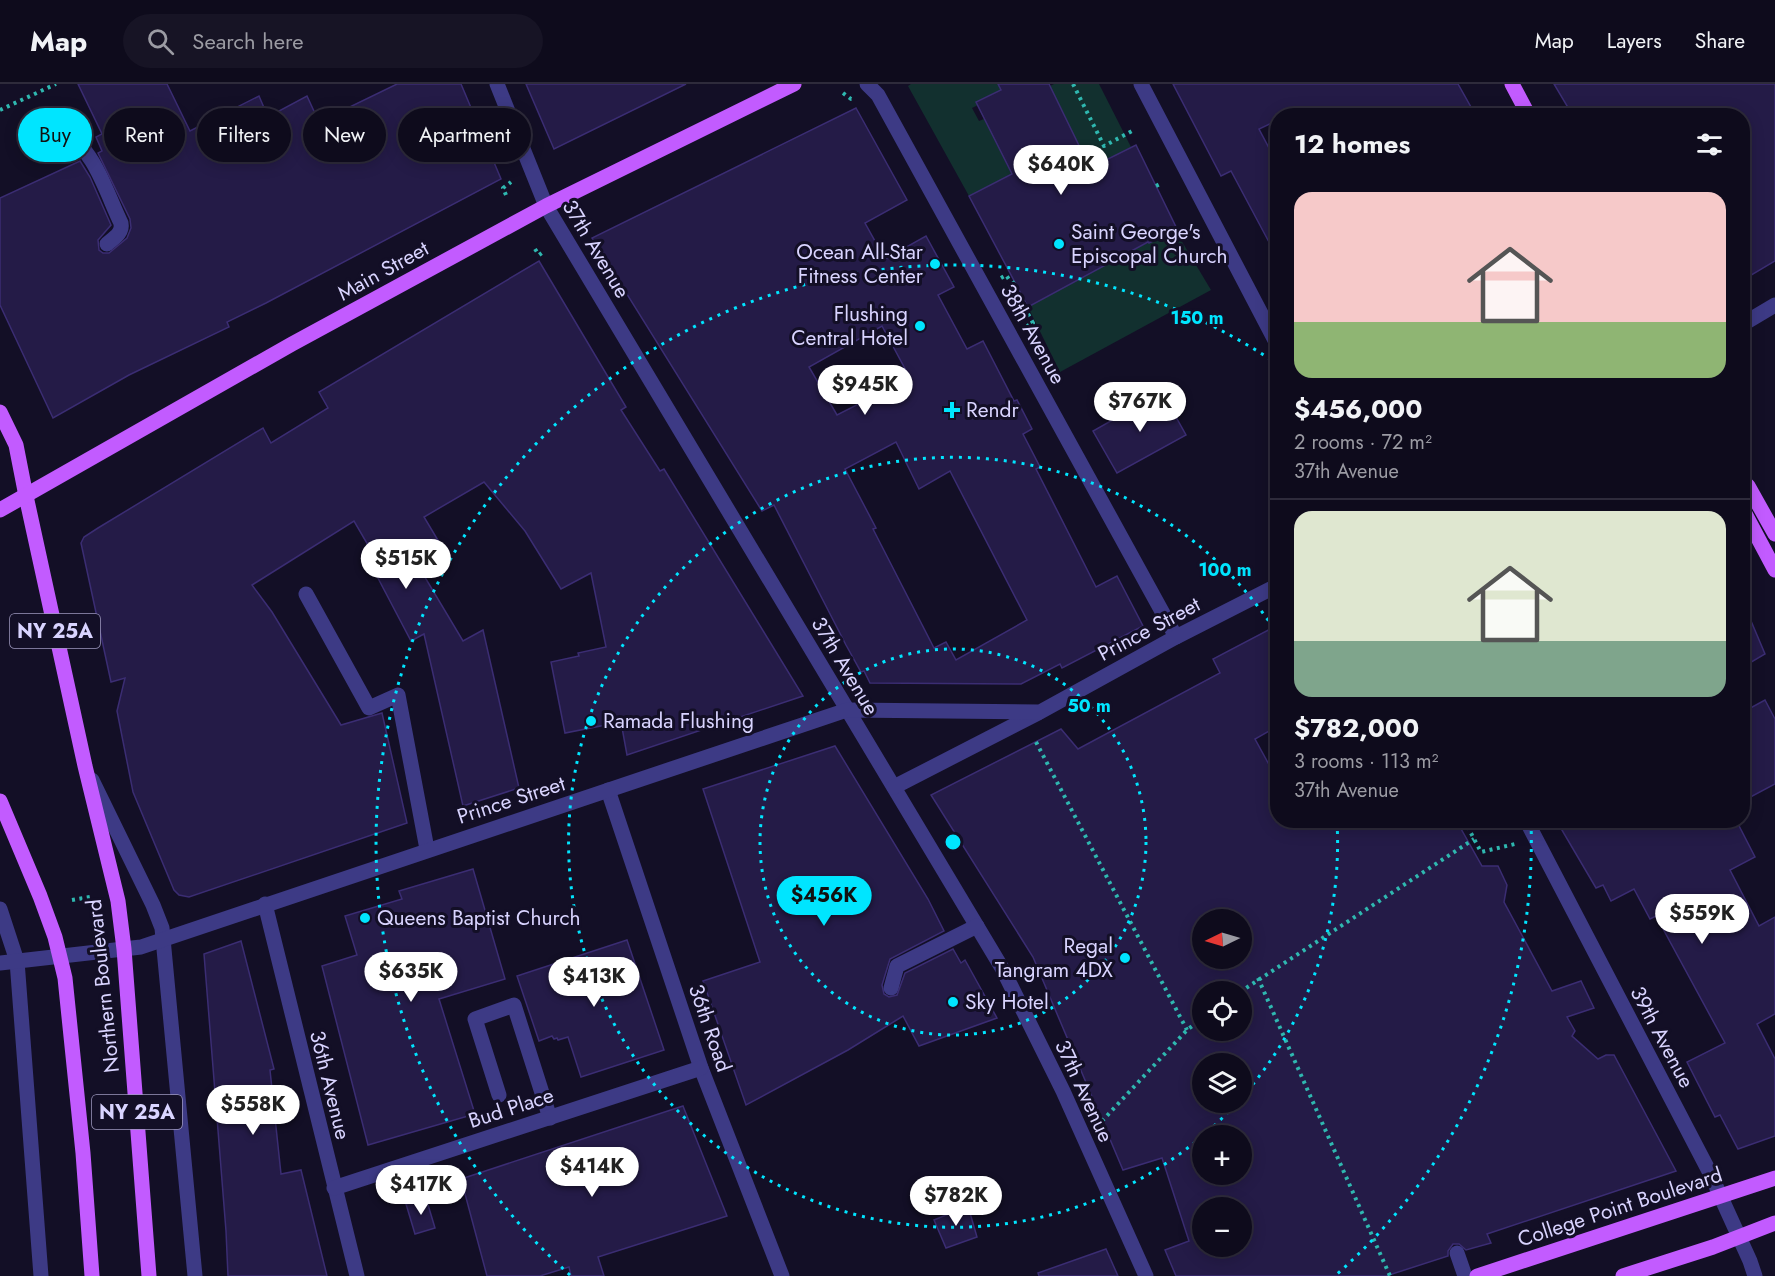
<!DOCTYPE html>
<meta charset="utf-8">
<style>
body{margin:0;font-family:Jost,sans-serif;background:#171425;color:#f1f3f6;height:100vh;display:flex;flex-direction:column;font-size:22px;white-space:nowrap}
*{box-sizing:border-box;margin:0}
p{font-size:20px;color:#9b9ba3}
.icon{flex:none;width:33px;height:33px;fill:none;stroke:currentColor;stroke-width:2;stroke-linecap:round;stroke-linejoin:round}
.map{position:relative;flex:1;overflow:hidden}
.drawer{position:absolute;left:1270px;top:24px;width:480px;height:720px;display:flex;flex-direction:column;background:#0e0b1c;border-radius:24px;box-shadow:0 3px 15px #0003,0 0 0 2px #2e2b3b}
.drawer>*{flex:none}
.banner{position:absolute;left:18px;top:24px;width:570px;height:54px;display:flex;gap:12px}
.needle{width:39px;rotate:265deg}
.tools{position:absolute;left:1192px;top:825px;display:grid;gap:12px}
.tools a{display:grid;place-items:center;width:60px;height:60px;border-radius:50%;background:#0e0b1c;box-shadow:0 3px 15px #0003,0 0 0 2px #2e2b3b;font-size:30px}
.price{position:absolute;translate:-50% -51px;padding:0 14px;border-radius:21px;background:#fff;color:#222;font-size:20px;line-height:39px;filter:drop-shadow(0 2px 3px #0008)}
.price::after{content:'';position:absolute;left:50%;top:36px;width:18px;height:14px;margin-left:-9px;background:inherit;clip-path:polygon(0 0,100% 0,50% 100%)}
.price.selected{background:#00e5ff;color:#111}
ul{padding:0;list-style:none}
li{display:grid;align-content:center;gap:12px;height:318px;padding:0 24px}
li+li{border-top:2px solid #2e2b3b}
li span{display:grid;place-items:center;height:186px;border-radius:18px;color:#555}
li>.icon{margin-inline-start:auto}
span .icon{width:108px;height:108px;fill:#fffc;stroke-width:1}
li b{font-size:26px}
h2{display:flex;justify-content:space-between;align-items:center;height:72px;padding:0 24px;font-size:26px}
.pill{padding:0 21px;border-radius:27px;background:#0e0b1c;box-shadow:0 3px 15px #0003,0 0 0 2px #2e2b3b;font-size:21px;line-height:54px}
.pill.selected{background:#00e5ff;color:#111}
header{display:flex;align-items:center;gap:36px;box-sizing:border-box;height:84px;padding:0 30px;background:#0e0b1c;border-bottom:2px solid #2e2b3b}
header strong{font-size:28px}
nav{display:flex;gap:33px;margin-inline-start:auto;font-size:21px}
.search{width:420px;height:54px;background:#171425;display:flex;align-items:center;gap:15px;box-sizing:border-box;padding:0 21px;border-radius:33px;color:#9b9ba3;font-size:22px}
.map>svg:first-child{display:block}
.green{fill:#12302f}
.building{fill:#241b47;stroke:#3b2d73;stroke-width:1.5;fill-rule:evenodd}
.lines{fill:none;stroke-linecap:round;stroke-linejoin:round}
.path{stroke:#2fb8b0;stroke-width:4;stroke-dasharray:3 4.5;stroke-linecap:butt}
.minor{stroke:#3d3a85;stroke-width:15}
.major{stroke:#c25bff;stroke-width:15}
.ring{fill:none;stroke:#00e5ff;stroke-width:3;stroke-dasharray:3 6}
.poi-dot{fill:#00e5ff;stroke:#130f26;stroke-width:2}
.labels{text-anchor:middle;stroke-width:6;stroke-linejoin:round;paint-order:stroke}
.shield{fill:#130f26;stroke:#9e99be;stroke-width:1.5}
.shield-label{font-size:20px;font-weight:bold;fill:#d9d4ff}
.poi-label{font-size:21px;fill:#d9d4ff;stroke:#130f26;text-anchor:start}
.street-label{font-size:21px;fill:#d9d4ff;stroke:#130f26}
.centre{fill:#00e5ff;stroke:#130f26;stroke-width:3}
.ring-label{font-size:18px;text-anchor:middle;font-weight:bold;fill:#00e5ff;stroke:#130f26;stroke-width:6;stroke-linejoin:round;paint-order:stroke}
</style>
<header>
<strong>Map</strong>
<div class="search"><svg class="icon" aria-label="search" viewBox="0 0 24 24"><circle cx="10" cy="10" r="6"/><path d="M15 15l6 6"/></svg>Search here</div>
<nav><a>Map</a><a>Layers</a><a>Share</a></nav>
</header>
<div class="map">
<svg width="1775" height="1192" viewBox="0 0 1775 1192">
<rect width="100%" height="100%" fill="#130f26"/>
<g class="green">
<polygon points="911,0 998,0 1001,6 977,18 978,21 972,24 979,37 984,35 1018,103 1004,95 969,112 908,2"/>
<polygon points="1054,0 1099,0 1131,63 1090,84 1050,2"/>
<polygon points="1175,146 1211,206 1060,288 1028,223 1133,166"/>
</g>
<g class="building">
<polygon points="78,0 167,0 190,47 259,12 268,33 307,12 319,38 397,0 461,0 501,95 266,219 227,238 229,243 129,291 53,334 0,221 0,114 80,77 90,93 111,141 98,156 99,166 103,169 109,169 127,154 131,144 130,135 98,69 102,67 96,53 102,50"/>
<polygon points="526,0 686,0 554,65"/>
<polygon points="998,0 1049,0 1090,84 1136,61 1177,145 1149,159 1148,158 1028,223 969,112 1012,90 976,18 1001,6"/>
<polygon points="1173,0 1458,0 1476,32 1278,32 1278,36 1259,45 1278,81 1278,175 1231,87 1221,92"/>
<polygon points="1554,0 1775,0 1775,177 1743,196 1743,32 1573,32"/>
<path d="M856,24L907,116L865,139L885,175L926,152L954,203L938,211L967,265L983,257L1014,317L1017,316L1032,345L1023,350L1040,383L1036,385L1096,503L1117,492L1143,542L1062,584L1060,580L1021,600L870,599L864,587L861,588L846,561L774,421L762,427L592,154ZM882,242L910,294L837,331L809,283ZM896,358L919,405L950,387L1027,536L956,576L946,558L934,564L873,445L876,444L845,385Z"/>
<polygon points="539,177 626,323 621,326 660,387 664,385 803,612 627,671 621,638 565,649 551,578 579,572 578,569 606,563 591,489 561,505 525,447 484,398 424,433 442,463 432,468 436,475 420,485 463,557 483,546 519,704 463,722 424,550 411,557 369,477 375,473 354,437 252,501 272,528 341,641 382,629 407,739 189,813 179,811 174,806 133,708 117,627 125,594 111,598 81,459 84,453 98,444 263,344 271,359 328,324 319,308"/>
<polygon points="1162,308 1186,351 1117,389 1093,347"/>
<polygon points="1743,518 1765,570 1743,583"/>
<path d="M1278,541V642L1255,655L1278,697V736H1456L1482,782H1498L1507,801L1504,818L1552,907L1581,897L1594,924L1567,933L1575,947L1572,952L1598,975L1606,971H1614L1676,1087L1487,1150L1491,1159L1466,1166L1459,1160H1453L1448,1167V1172L1386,1192H1176L1165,1166L1189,1157L1162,1074L1123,1086L1033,873L931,711L1061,645L1078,665L1220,589L1213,575ZM1203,836H1242V874H1203ZM1203,908H1242V946H1203ZM1203,980H1242V1018H1203ZM1203,1052H1242V1090H1203ZM1203,1124H1242V1162H1203Z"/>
<polygon points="1765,616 1775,635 1775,700 1743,717 1743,628"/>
<polygon points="835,662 928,815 944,847 890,875 882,901 884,910 889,913 897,911 905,889 953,865 961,879 965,876 997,934 919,962 903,932 848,966 746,1021 703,897 760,878 703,705"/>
<polygon points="1556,736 1736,736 1755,773 1730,786 1759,842 1775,833 1775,930 1757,940 1775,975 1775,1052 1738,1065 1720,1031 1715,1033 1687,978 1725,959 1656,832 1650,835 1634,805 1611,817 1603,801 1596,804"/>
<polygon points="473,785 505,895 439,915 475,1030 368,1061 322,882 357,871 345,832 402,815 399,807"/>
<polygon points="627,856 664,966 581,993 568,953 558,956 557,954 554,955 552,952 539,957 517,892"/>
<polygon points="241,857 274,985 270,986 281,1090 301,1086 327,1192 228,1192 226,1147 204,870"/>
<polygon points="683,1022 727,1132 598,1173 604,1192 571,1192 569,1183 540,1192 487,1192 461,1095"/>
<polygon points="426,1114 435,1144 415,1150 406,1120"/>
<polygon points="968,1122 977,1153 946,1164 934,1136"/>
<polygon points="1106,1165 1118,1192 1039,1192 1038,1189"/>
</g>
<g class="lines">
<g class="path">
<polyline points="1073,0 1104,62 1134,46"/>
<polyline points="843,9 851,15 853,15"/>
<polyline points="0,26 56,0"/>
<polyline points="1156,102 1162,99"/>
<polyline points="506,111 503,104 511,98"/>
<polyline points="535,165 539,171 543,168"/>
<polyline points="1001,194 1006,191 1012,200"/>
<polyline points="1015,198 1012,200 1033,239 1027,242"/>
<polyline points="1036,658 1187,946"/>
<polyline points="1464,736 1481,768 1515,760"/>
<polyline points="1475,736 1479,741 1485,736"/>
<polyline points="72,816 90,813"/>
<polyline points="1258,894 1390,1192"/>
<polyline points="1240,908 1474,755"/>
<polyline points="1102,1037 1187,946 1203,934"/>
</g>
<g class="minor">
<polyline points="497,0 546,122 1002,884 1063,1007 1146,1192"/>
<polyline points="867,0 878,11 1176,553"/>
<polyline points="1141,0 1278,262"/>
<path d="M64,50C93,61 108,113 121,139C123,149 114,154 107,160"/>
<polyline points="1743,240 1775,221"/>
<polyline points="306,510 369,624 398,611 427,765"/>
<polyline points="92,696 153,821 162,844 195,1192"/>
<polyline points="894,703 1038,629"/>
<polyline points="608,706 701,984 782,1192"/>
<polyline points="1526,736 1710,1089 1750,1177 1755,1192"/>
<polyline points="265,820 357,1192"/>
<polyline points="0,825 17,877 41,1192"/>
<polyline points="0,879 141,863 847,626 1040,628 1176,553 1278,501"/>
<polyline points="891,904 897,882 977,842"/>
<polyline points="499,1011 475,935 514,921 550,1034"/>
<polyline points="334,1104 701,984"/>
<polyline points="1457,1169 1465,1192"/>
</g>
<g class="major">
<polyline points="1512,0 1529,32"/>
<polyline points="0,328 16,361 26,412 85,682 118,817 124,865 149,1192"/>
<polyline points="1743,397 1748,402 1775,450"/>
<polyline points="0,426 292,260 546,122 794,0"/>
<polyline points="1743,426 1775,486"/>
<polyline points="0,717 40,812 55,853 65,894 83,1069 92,1192"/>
<polyline points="1477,1192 1775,1094"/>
<polyline points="1623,1192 1713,1163 1775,1139"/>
</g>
</g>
<g class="ring">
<circle cx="953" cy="758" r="193"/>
<path d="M1235 1021A385 385 0 1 1 1278 551M1337 738A385 385 0 0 1 1244 1011"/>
<path d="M570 1191A578 578 0 0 1 1276 279M1531 738A578 578 0 0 1 1336 1191"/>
</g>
<g class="poi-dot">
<circle cx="1059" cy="160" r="6"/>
<circle cx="935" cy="180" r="6"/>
<circle cx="920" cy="242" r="6"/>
<path d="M949 317h6v6h6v6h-6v6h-6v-6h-6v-6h6z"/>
<circle cx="591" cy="637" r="6"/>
<circle cx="365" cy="834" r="6"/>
<circle cx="1125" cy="874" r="6"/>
<circle cx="953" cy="918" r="6"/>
</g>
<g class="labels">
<g class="shield">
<rect x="10" y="530" width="90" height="34" rx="4.5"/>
<rect x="92" y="1011" width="90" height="34" rx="4.5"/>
</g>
<g class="shield-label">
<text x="55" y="554">NY 25A</text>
<text x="137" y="1035">NY 25A</text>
</g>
<g class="poi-label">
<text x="1071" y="155">Saint George's<tspan x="1071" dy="24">Episcopal Church</tspan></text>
<text x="923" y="175" text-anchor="end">Ocean All-Star<tspan x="923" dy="24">Fitness Center</tspan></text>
<text x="908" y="237" text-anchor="end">Flushing<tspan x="908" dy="24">Central Hotel</tspan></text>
<text x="966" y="333">Rendr</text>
<text x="603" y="644">Ramada Flushing</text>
<text x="377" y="841">Queens Baptist Church</text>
<text x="1113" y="869" text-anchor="end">Regal<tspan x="1113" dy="24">Tangram 4DX</tspan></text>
<text x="965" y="925">Sky Hotel</text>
</g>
<g class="street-label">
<text transform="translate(596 165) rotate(59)" y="7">37th Avenue</text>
<text transform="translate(383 187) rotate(-29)" y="7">Main Street</text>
<text transform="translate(1033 250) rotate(61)" y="7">38th Avenue</text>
<text transform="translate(1149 545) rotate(-28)" y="7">Prince Street</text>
<text transform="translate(845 582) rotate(59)" y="7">37th Avenue</text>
<text transform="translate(511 716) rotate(-18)" y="7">Prince Street</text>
<text transform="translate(103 902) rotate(-96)" y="7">Northern Boulevard</text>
<text transform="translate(710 944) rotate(71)" y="7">36th Road</text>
<text transform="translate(1662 953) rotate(62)" y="7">39th Avenue</text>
<text transform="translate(330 1001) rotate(76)" y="7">36th Avenue</text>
<text transform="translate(1084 1007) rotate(65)" y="7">37th Avenue</text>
<text transform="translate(511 1024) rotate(-18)" y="7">Bud Place</text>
<text transform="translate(1620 1123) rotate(-18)" y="7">College Point Boulevard</text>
</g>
</g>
<circle cx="953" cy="758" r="9" class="centre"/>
<g class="ring-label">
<text x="1197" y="240">150 m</text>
<text x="1225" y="492">100 m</text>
<text x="1089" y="628">50 m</text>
</g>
</svg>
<div class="tools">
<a><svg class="needle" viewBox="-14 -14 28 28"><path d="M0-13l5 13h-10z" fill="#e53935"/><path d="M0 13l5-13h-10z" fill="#9b9ba3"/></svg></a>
<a><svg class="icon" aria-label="locate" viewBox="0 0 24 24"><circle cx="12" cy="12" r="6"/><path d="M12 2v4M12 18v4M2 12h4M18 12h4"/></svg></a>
<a><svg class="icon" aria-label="layers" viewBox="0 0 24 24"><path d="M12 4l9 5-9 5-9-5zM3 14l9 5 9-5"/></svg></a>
<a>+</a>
<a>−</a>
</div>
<b class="price" style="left:1061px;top:112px">$640K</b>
<b class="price" style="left:865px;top:332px">$945K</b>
<b class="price" style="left:1140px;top:349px">$767K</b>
<b class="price" style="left:406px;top:506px">$515K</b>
<b class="price selected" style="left:824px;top:843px">$456K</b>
<b class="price" style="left:1702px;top:861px">$559K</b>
<b class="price" style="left:411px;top:919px">$635K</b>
<b class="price" style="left:594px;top:924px">$413K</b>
<b class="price" style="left:253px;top:1052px">$558K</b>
<b class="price" style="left:592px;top:1114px">$414K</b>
<b class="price" style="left:421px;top:1132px">$417K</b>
<b class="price" style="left:956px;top:1143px">$782K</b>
<div class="banner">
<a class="pill selected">Buy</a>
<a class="pill">Rent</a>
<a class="pill">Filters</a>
<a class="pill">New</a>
<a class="pill">Apartment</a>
</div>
<section class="drawer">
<h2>12 homes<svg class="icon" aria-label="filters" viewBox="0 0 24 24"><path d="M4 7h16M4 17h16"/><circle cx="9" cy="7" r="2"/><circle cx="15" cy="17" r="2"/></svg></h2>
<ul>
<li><span style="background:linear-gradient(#f6c9c9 70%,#8fb573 0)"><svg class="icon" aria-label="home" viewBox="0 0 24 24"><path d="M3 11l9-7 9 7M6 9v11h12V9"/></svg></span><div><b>$456,000</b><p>2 rooms · 72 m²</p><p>37th Avenue</p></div></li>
<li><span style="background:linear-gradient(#dfe7d0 70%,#7fa58c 0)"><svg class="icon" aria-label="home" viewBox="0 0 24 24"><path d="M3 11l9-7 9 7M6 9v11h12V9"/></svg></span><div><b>$782,000</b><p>3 rooms · 113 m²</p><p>37th Avenue</p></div></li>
</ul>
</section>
</div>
